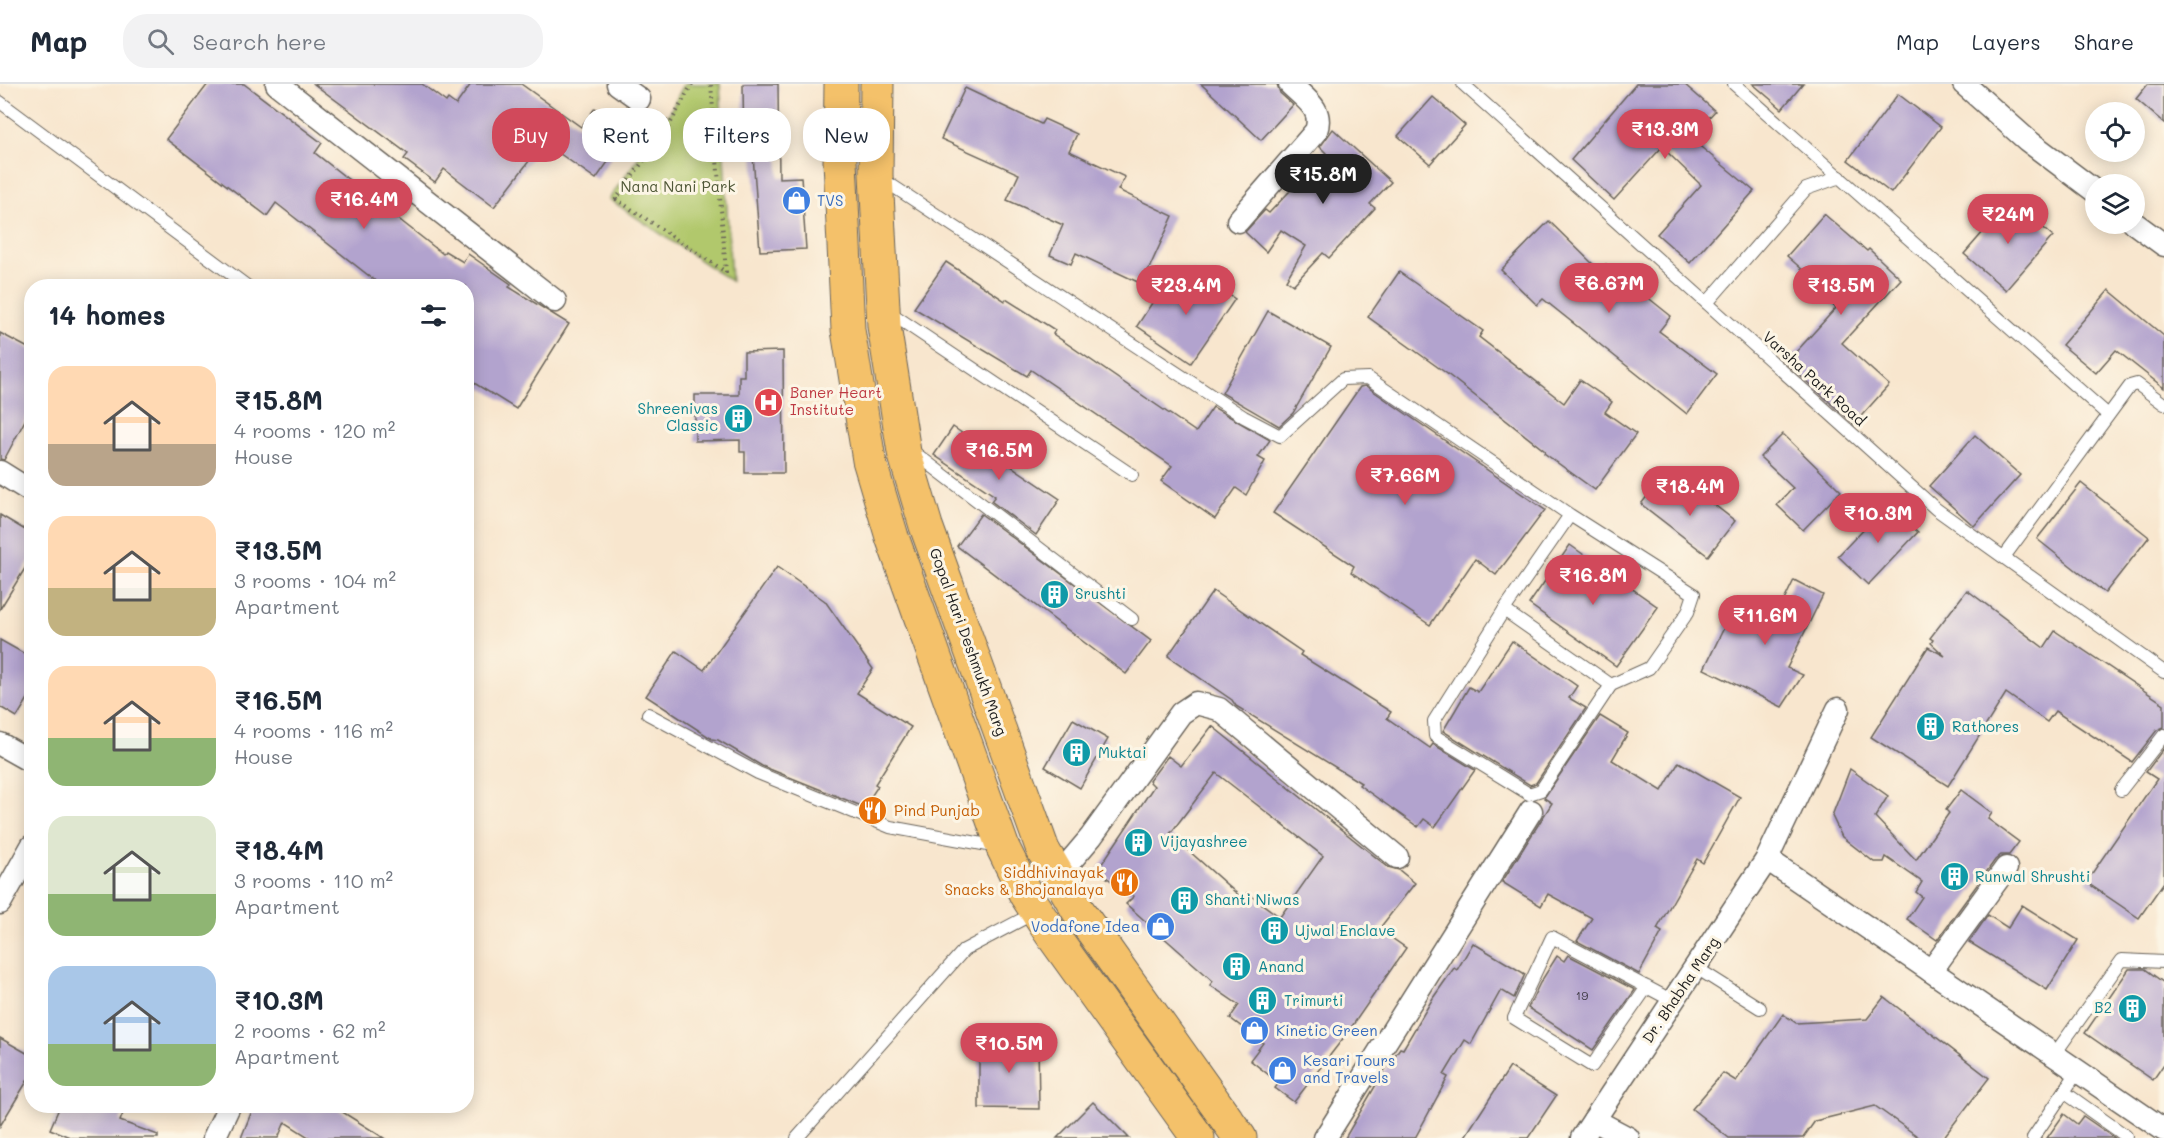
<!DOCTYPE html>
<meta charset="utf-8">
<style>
body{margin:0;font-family:Mali,sans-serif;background:#f2f2f3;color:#1f2937;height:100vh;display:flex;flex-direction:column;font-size:22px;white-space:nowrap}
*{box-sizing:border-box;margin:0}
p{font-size:20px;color:#747a83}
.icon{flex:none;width:33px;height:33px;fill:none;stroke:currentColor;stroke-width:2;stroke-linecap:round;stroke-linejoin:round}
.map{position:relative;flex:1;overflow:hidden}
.sheet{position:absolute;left:24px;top:195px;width:450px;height:834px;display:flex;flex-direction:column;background:#fff;border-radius:24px;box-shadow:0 3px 15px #0003}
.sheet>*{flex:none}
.top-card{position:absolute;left:492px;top:24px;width:570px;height:54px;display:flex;gap:12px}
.buttons{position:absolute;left:2085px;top:18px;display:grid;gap:12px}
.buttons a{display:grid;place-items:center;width:60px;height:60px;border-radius:50%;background:#fff;box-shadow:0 3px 15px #0003;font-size:30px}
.price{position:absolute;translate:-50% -51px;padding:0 14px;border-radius:21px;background:#d1495b;color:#fff;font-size:20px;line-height:39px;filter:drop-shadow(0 2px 3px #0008)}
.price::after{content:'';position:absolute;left:50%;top:36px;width:18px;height:14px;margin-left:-9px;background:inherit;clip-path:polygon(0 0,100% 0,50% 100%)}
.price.on{background:#222;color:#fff}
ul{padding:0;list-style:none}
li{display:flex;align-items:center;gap:18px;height:150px;padding:0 24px}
li span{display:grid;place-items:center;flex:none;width:168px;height:120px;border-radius:18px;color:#555}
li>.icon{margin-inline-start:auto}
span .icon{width:72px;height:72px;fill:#fffc;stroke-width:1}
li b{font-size:26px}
h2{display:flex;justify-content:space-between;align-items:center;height:72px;padding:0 24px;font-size:26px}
.chip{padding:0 21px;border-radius:24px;background:#fff;box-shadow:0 3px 15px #0003;font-size:21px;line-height:54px}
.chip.on{background:#d1495b;color:#fff}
header{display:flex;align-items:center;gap:36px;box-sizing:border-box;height:84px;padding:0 30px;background:#fff;border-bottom:2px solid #e0e1e3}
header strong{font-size:28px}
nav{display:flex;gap:33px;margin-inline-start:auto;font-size:21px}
.search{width:420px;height:54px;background:#f2f2f3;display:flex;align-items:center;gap:15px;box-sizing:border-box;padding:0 21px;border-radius:24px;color:#747a83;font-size:22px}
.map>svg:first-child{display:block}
.green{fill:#b1c86c;stroke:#667244;stroke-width:1.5}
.building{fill:#b2a3ce;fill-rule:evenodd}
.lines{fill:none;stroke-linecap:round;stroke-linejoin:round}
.lane-casing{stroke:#69635a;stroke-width:14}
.street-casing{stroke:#69635a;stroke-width:25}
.primary-casing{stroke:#69635a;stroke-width:35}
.path{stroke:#69635a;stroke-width:4;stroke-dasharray:1.5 4.5;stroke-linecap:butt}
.lane{stroke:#fff;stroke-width:12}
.street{stroke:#fff;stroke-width:22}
.primary{stroke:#f4c16a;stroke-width:33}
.labels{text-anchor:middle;stroke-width:6;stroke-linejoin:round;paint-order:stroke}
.number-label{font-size:12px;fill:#423e48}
.park-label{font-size:15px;fill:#505838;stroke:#fcf5e5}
.shop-label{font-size:15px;fill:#366cbe;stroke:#fcf5e5;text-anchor:start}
.street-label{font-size:15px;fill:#1c1c1c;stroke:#fcf5e5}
.health-label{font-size:15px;fill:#be3a42;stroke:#fcf5e5;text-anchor:start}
.culture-label{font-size:15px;fill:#0d838f;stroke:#fcf5e5;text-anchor:start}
.food-label{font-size:15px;fill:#c56008;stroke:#fcf5e5;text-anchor:start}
</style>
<header>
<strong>Map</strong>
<div class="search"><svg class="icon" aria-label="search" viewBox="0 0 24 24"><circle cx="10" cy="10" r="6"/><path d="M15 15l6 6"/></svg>Search here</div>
<nav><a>Map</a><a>Layers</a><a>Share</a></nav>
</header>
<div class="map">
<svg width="2164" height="1054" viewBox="0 0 2164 1054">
<rect width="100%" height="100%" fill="#fcf5e5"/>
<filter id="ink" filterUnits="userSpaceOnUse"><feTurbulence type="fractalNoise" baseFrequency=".0167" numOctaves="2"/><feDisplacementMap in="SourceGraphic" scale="12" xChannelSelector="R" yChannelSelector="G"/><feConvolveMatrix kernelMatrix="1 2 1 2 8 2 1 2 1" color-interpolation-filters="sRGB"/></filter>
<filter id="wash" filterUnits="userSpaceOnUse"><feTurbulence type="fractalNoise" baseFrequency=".008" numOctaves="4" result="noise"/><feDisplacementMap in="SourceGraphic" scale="24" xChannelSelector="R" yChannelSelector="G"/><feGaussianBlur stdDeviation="1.35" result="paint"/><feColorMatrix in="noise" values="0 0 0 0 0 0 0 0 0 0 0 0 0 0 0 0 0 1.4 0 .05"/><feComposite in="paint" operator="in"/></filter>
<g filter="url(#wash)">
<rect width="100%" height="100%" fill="#f8e6ce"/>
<polygon class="green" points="684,0 720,0 731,197 609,115 669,30"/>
<g id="blocks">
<g class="building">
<polygon points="208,0 244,0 322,59 315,69 443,170 445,167 463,178 468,170 511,200 509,203 569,240 516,325 466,294 466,202 382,202 276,119 267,132 166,55"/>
<polygon points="314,0 422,0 446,18 448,15 456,21 471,0 521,0 581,43 595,24 629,48 596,95 553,65 549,71 539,64 494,123 444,85 435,98 404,75 408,70"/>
<polygon points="743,0 778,0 779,94 801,93 806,165 760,167 753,71 744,71"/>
<polygon points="1201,0 1277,0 1280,9 1293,21 1261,56"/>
<polygon points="1636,0 1684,0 1715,27 1690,54 1754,107 1690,179 1657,150 1701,101 1662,63 1614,116 1571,76"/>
<polygon points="1753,0 1803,0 1782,25"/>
<polygon points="2148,0 2164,0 2164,39 2136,15"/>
<polygon points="965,4 1041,40 1044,35 1077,50 1069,67 1125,93 1118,106 1173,132 1142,200 1076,169 1071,180 1050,171 1063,141 1007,116 1019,90 941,55"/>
<polygon points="1898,10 1941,43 1891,109 1848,76"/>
<polygon points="1433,13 1465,41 1430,80 1398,52"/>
<polygon points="1333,45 1391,98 1370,120 1375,124 1329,174 1323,169 1293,201 1286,196 1306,162 1281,146 1266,168 1245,148 1265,126 1269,129 1326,69 1320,63"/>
<polygon points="2011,116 2053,152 2006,206 1964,170"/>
<polygon points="1824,130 1867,167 1869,165 1901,195 1842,259 1889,301 1854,340 1786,279 1836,224 1824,213 1829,209 1787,172"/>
<polygon points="1549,137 1600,187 1606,180 1671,232 1659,247 1717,290 1687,330 1543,215 1537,221 1501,186"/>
<polygon points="946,178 1005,217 1006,215 1055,246 1053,250 1196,348 1213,323 1270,356 1258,373 1265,377 1246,411 1236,404 1215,435 1161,397 1172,382 1031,286 1027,292 914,224"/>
<polygon points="1193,187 1235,215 1191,279 1137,242 1163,202 1177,211"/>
<polygon points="1399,188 1483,247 1479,253 1564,319 1580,296 1612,318 1605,328 1636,350 1595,406 1544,369 1545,367 1446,289 1368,233"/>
<polygon points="2109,206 2164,252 2164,304 2116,266 2096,289 2062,261"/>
<polygon points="1268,227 1331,263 1293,329 1279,342 1222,309"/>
<polygon points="0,249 32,266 32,323 4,376 0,375"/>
<polygon points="783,267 784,389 745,389 745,368 740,368 740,356 695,357 695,311 739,311 739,292 744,292 744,268"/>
<polygon points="1366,302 1545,426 1496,491 1475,475 1430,541 1351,488 1354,482 1273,429 1360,303"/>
<polygon points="953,343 1060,415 1036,451 991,417 995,412 934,371"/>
<polygon points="1783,350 1841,407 1803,446 1777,421 1793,404 1760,373"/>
<polygon points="1975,351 2020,391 1974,442 1929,402"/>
<polygon points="1659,397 1683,417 1693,404 1735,437 1708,472 1641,420"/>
<polygon points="2081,399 2149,453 2105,509 2037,455"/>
<polygon points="1887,420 1918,448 1868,501 1838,472"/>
<polygon points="981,430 1151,557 1126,590 957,462"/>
<polygon points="0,431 32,450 32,473 0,525"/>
<polygon points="1570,461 1658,523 1616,582 1529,520"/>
<polygon points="777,483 825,517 873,585 857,609 911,643 875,700 878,702 864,723 762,682 718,656 712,655 646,612 676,567 704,586"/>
<polygon points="1794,496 1823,511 1787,584 1803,591 1782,623 1704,585 1737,517 1775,535"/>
<polygon points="1967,506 2044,564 2055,547 2164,620 2164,643 2157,646 2132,678 2055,627 2047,638 2006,609 1948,702 1871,653 1928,563 1945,572 1931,559 1933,556 1930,554"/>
<polygon points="1213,507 1302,568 1300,571 1391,628 1387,634 1430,664 1433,660 1475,686 1435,743 1424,735 1418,743 1359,701 1361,699 1236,622 1232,616 1168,572"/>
<polygon points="0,556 32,574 32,608 17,633 0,623"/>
<polygon points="1512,557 1577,602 1569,614 1586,624 1536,699 1530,701 1443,647 1469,603 1478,608"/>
<polygon points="1600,632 1628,649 1612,676 1662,707 1679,678 1740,713 1703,779 1697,775 1657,845 1662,848 1639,890 1577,857 1592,834 1548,810 1541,822 1502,798 1552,719 1544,714"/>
<polygon points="1073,635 1108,655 1080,704 1045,683"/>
<path d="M1212,642L1388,783L1399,786L1415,799L1379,845L1406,864L1348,948L1294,1018L1275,1004L1279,999L1250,976L1263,959L1230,934L1239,921L1210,901L1213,897L1126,820L1134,812L1097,787L1154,702L1149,697L1168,672L1181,682ZM1216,689L1323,772L1280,833L1247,809L1243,815L1170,750Z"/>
<polygon points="2164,664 2164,798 2139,834 2086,798 2157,695 2146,688"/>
<polygon points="1850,685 1888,712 1875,733 1916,776 1949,729 1946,726 1961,706 1992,729 1988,735 2019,758 2009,771 2001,771 1995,776 1937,856 1907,835 1922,813 1916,808 1922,798 1886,773 1884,778 1874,778 1842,753 1832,732"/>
<polygon points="2022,821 2078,856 2047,906 1969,858 1988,831 2008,844"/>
<polygon points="1473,859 1525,890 1514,914 1501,906 1471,960 1465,956 1444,991 1448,993 1415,1054 1345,1054 1384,987 1400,964 1403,965 1433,914 1454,884 1457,886"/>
<polygon points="1568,871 1635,906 1593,966 1528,924 1540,899 1557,872 1564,877"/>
<polygon points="2129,885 2145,885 2164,899 2164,980 2153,996 2085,949"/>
<polygon points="1884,913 1989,994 1943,1054 1920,1054 1875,1022 1815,1037 1803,1054 1729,1054 1692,1025 1723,989 1736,997 1783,930 1796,939 1867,935"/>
<polygon points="0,954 32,972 32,989 0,1042"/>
<polygon points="979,956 1038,956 1039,1025 979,1024"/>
<polygon points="1510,983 1556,1012 1528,1054 1464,1054"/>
<polygon points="1093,1018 1129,1054 1057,1054"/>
<polygon points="60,1022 126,1022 120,1037 158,1051 158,1054 72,1054 50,1045"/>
<polygon points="254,1022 333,1022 384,1054 310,1054 285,1038 278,1054 241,1054"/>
<polygon points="2064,1030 2077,1040 2083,1032 2115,1054 2047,1054"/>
</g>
</g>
</g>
<g filter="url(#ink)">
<use href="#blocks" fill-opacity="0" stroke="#69635a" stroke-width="1.5"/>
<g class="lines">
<defs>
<g id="lane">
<polyline points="1463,0 1936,425 2164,588"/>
<polyline points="1734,0 2108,331"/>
<polyline points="0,18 247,202"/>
<polyline points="879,93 1244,333 1280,352 1343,295 1368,294 1570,431 1504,526 1434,637 1435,652 1529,710 1541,706 1611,601 1649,584 1688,528 1694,510 1570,431"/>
<polyline points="1707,219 1806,105 1840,93"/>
<polyline points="886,226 1132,391"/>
<polyline points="911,366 1132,535"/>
<polyline points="2004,473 2130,302 2137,300 2164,320"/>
<polyline points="1504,526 1611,601"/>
<polyline points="648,630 758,689 890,743 999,763"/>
<polyline points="2121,706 2164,651"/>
<polyline points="1695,883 1760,924"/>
<polyline points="1647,903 1592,982 1514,934 1552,853 1656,908 1673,917"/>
<polyline points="2054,971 2122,876 2164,878"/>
<polyline points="2064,1008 2126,1052"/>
<polyline points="797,1054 964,866 1036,828"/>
<polyline points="2033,1054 2078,987"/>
</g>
<g id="street">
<polyline points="277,0 555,217"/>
<polyline points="618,0 639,15"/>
<polyline points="1964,0 2027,56 2096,108"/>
<path d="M1238,137L1316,47C1324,25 1305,15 1290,0"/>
<polyline points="2134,139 2164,161"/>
<polyline points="0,388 32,408"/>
<polyline points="0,660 32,678"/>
<polyline points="1767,775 2164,1046"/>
<polyline points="1057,793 1091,753 1181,629 1196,619 1219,625 1397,773"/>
<polyline points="0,819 32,762"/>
<polyline points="1931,887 2006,784"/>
<polyline points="1594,1036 1628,1054"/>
<polyline points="214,1054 229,1022"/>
<polyline points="1325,1054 1531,727"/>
<polyline points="1582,1054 1767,775 1838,625"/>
</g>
<g id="primary">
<polyline points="841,0 840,77 848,246 869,376 892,453 1003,764 1026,811 1050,848 1198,1054"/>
<polyline points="877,0 876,91 884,242 904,368 926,442 1043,766 1079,828 1240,1054"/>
</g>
</defs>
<use href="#lane" class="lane-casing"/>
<use href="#street" class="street-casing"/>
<use href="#primary" class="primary-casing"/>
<g class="path">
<polyline points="692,0 670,40 616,115 726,188 711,0"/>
<polyline points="656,29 670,40"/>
</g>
<use href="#lane" class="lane"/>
<use href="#street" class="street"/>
<use href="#primary" class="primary"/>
</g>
</g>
<defs>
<symbol id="shop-disc" viewBox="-11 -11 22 22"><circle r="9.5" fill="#3f7fe0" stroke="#fcf5e5"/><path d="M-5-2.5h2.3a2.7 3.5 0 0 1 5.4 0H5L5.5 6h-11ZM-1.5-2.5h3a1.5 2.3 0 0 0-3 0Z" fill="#fff"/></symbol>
<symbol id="hospital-disc" viewBox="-11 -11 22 22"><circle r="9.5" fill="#e0444e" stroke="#fcf5e5"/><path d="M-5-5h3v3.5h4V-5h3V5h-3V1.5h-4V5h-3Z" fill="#fff"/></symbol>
<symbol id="building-disc" viewBox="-11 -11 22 22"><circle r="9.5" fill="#0f9aa8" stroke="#fcf5e5"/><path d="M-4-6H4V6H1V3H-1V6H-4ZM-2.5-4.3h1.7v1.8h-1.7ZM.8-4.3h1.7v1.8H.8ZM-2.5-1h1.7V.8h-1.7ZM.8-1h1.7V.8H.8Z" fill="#fff"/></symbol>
<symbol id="restaurant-disc" viewBox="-11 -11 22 22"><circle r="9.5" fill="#e8710a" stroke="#fcf5e5"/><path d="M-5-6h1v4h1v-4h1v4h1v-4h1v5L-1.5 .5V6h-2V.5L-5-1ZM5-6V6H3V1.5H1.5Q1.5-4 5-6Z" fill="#fff"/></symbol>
</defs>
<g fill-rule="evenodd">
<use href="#shop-disc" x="780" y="100" width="33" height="33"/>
<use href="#hospital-disc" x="752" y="302" width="33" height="33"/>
<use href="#building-disc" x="722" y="318" width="33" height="33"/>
<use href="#building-disc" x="1038" y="494" width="33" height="33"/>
<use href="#building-disc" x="1914" y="626" width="33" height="33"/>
<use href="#building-disc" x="1060" y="652" width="33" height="33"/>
<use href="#restaurant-disc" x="856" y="710" width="33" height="33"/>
<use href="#building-disc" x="1122" y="742" width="33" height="33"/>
<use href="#building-disc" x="1938" y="776" width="33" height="33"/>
<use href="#restaurant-disc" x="1108" y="782" width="33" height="33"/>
<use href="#building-disc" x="1168" y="800" width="33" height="33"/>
<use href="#shop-disc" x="1144" y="826" width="33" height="33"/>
<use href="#building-disc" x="1258" y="830" width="33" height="33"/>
<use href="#building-disc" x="1220" y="866" width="33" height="33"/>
<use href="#building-disc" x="1246" y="900" width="33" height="33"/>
<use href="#building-disc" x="2116" y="908" width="33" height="33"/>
<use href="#shop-disc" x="1238" y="930" width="33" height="33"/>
<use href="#shop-disc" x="1266" y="970" width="33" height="33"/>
</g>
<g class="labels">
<g class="number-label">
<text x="1582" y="916">19</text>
</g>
<g class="park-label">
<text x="678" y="108">Nana Nani Park</text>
</g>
<g class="shop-label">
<text x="817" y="122">TVS</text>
<text x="1140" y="848" text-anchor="end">Vodafone Idea</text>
<text x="1276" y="952">Kinetic Green</text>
<text x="1303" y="982">Kesari Tours<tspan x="1303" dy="17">and Travels</tspan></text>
</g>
<g class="street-label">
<text transform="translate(1814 295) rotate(42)" y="5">Varsha Park Road</text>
<text transform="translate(968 558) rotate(70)" y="5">Gopal Hari Deshmukh Marg</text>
<text transform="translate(1681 906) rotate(-56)" y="5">Dr. Bhabha Marg</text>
</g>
<g class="health-label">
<text x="790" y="314">Baner Heart<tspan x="790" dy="17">Institute</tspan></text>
</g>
<g class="culture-label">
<text x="718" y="330" text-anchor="end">Shreenivas<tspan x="718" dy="17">Classic</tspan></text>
<text x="1075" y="515">Srushti</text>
<text x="1952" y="648">Rathores</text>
<text x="1098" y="674">Muktai</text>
<text x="1160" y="763">Vijayashree</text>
<text x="1975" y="798">Runwal Shrushti</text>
<text x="1205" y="821">Shanti Niwas</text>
<text x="1295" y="852">Ujwal Enclave</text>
<text x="1258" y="888">Anand</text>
<text x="1284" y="922">Trimurti</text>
<text x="2112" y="929" text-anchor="end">B2</text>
</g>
<g class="food-label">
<text x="894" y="732">Pind Punjab</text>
<text x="1104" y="794" text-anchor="end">Siddhivinayak<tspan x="1104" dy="17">Snacks &amp; Bhojanalaya</tspan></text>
</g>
</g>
</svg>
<div class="buttons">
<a><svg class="icon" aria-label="locate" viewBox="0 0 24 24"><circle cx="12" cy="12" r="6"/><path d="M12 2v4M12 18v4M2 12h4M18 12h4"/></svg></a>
<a><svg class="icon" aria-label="layers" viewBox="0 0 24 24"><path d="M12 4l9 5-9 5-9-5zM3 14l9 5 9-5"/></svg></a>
</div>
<b class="price" style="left:1665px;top:76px">₹13.3M</b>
<b class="price on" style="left:1323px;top:121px">₹15.8M</b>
<b class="price" style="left:364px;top:146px">₹16.4M</b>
<b class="price" style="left:2008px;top:161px">₹24M</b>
<b class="price" style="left:1609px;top:230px">₹6.67M</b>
<b class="price" style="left:1186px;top:232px">₹23.4M</b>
<b class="price" style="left:1841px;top:232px">₹13.5M</b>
<b class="price" style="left:999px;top:397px">₹16.5M</b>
<b class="price" style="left:1405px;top:422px">₹7.66M</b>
<b class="price" style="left:1690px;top:433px">₹18.4M</b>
<b class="price" style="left:1878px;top:460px">₹10.3M</b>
<b class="price" style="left:1593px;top:522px">₹16.8M</b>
<b class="price" style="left:1765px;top:562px">₹11.6M</b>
<b class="price" style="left:1009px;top:990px">₹10.5M</b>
<div class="top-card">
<a class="chip on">Buy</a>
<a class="chip">Rent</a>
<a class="chip">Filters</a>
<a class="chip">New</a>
</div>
<section class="sheet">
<h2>14 homes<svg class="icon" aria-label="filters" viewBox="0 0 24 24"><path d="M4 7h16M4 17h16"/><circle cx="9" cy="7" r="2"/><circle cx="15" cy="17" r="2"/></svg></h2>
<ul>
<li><span style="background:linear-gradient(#ffd9b3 65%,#b9a48a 0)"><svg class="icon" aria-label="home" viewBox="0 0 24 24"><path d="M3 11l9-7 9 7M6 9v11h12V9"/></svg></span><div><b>₹15.8M</b><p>4 rooms · 120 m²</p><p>House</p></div></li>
<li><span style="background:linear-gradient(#ffd9b3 60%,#c2b280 0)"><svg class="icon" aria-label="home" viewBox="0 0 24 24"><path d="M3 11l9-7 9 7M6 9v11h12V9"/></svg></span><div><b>₹13.5M</b><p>3 rooms · 104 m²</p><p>Apartment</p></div></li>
<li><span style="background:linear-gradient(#ffd9b3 60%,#8fb573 0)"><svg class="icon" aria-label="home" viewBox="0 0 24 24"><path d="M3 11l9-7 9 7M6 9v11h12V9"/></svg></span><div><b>₹16.5M</b><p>4 rooms · 116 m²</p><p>House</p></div></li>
<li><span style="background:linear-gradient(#dfe7d0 65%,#8fb573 0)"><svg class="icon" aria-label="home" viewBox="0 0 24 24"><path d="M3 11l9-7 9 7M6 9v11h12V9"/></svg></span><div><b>₹18.4M</b><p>3 rooms · 110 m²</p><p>Apartment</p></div></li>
<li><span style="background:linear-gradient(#a9c7e8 65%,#8fb573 0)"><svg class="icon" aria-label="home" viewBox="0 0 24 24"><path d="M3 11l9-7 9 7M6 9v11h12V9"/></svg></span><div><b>₹10.3M</b><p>2 rooms · 62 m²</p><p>Apartment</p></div></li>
</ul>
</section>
</div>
